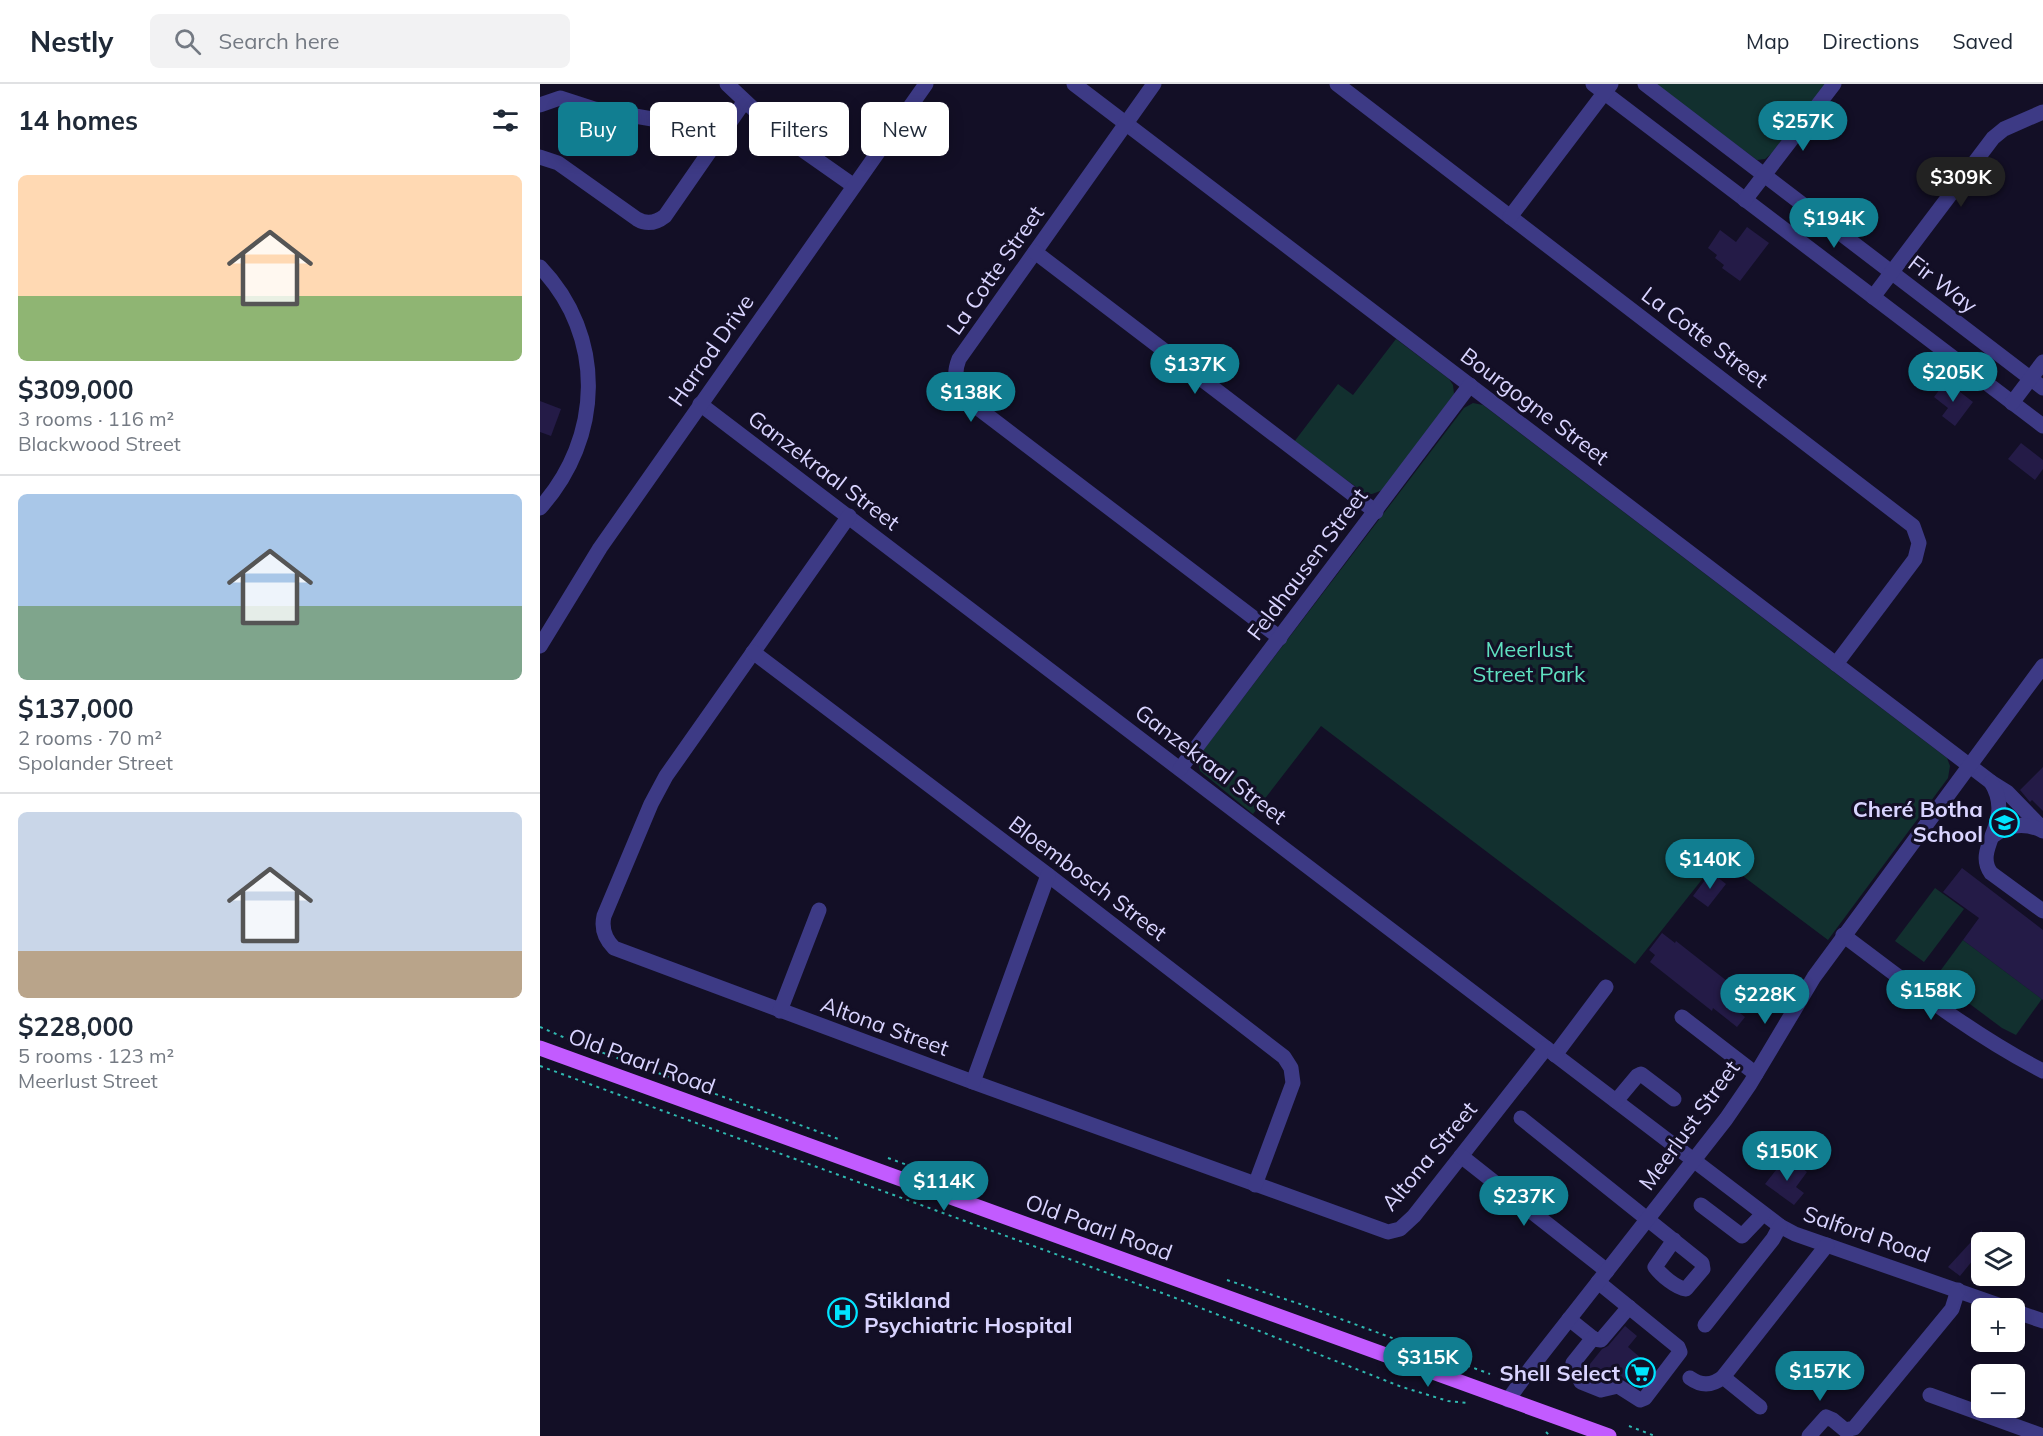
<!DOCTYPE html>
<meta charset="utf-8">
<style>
body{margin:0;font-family:Mulish,sans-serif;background:#f2f2f3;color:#1f2937;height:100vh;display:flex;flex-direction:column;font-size:22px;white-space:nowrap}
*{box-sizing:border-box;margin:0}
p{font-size:20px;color:#747a83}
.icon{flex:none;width:33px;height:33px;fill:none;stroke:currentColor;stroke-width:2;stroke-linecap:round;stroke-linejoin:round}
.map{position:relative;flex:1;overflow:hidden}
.panel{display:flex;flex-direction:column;background:#fff;width:540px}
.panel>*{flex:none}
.top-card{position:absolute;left:18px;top:18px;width:570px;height:54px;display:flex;gap:12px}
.controls{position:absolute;left:1431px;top:1148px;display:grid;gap:12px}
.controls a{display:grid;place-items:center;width:54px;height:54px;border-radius:9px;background:#fff;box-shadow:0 3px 15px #0003;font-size:30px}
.price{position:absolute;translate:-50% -51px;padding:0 14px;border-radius:21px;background:#117e91;color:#fff;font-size:20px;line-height:39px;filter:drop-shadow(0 2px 3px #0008)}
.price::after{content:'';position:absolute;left:50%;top:36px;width:18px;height:14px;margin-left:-9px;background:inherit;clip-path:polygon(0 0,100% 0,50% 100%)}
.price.selected{background:#222;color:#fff}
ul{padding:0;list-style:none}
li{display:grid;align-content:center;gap:12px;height:318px;padding:0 18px}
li+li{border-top:2px solid #e0e1e3}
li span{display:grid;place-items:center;height:186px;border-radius:9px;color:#555}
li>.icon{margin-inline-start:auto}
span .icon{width:108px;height:108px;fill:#fffc;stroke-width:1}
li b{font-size:26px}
h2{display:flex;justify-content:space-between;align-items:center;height:72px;padding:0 18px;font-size:26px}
.chip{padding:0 21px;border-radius:9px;background:#fff;box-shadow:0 3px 15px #0003;font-size:21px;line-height:54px}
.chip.selected{background:#117e91;color:#fff}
header{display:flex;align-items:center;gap:36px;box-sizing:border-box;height:84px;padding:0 30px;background:#fff;border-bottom:2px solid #e0e1e3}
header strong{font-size:28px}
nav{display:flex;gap:33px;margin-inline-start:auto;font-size:21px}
.search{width:420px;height:54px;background:#f2f2f3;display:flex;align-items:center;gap:15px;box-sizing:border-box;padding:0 21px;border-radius:9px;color:#747a83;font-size:22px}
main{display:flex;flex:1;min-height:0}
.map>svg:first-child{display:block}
.green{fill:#12302f}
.building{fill:#241b47}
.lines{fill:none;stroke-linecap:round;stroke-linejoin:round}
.path{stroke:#2fb8b0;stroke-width:2;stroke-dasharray:3 4.5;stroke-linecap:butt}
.minor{stroke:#3d3a85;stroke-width:15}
.major{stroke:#c25bff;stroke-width:15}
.labels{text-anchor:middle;stroke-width:6;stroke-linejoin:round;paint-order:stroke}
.street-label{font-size:22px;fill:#d9d4ff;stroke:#130f26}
.park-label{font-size:22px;fill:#5fe0c0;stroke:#130f26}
.poi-label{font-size:22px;font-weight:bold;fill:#d9d4ff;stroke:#130f26;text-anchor:end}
</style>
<header>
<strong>Nestly</strong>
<div class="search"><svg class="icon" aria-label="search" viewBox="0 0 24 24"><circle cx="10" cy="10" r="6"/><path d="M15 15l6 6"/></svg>Search here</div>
<nav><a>Map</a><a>Directions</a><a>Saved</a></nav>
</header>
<main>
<section class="panel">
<h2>14 homes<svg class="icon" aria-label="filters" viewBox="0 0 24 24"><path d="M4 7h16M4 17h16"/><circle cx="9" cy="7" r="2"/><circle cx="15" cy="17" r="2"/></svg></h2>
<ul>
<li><span style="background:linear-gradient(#ffd9b3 65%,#8fb573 0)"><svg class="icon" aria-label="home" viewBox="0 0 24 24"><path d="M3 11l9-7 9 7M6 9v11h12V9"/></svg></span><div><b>$309,000</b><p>3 rooms · 116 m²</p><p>Blackwood Street</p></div></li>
<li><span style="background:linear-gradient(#a9c7e8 60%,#7fa58c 0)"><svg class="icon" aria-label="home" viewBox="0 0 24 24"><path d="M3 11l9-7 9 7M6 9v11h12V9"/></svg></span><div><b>$137,000</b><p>2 rooms · 70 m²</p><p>Spolander Street</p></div></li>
<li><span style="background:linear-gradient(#c9d6e8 75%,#b9a48a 0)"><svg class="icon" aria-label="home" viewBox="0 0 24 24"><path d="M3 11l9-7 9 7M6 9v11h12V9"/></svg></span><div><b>$228,000</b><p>5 rooms · 123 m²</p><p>Meerlust Street</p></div></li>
</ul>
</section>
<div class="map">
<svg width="1503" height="1352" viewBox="0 0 1503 1352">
<rect width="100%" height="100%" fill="#130f26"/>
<g class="green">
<polygon points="1114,0 1286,0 1232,69 1225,75 1217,76"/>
<polygon points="856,255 909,295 913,301 914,310 843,406 832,410 826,410 754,358 798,300 813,311"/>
<polygon points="933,319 943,321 1407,674 1410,682 1408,694 1288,856 1179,774 1095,880 781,642 713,730 660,687 658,679 661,669 924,324"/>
<polygon points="1395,804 1424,825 1384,878 1355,857"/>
<polygon points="1423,856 1502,915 1476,951 1462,944 1395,894"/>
</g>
<g class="building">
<polygon points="1207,143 1229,159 1200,197 1182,184 1184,181 1175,174 1177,171 1168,164 1180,146 1196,158"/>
<polygon points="1406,297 1433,318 1415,342 1402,332 1408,324 1394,313"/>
<polygon points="0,317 21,325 11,352 0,348"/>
<polygon points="1481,359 1503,376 1503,385 1495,396 1468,375"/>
<polygon points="1503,683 1503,727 1492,716 1490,718 1480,706"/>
<polygon points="1422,784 1503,846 1503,916 1423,856 1439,834 1403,808"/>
<polygon points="1171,788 1186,800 1168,823 1153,812"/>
<polygon points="1122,849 1135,859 1136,857 1192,901 1181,914 1205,933 1197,943 1173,924 1172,927 1110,878 1115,871 1109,866"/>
<polygon points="1244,1076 1254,1083 1257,1080 1267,1088 1256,1103 1264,1109 1254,1121 1225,1100"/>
<polygon points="1442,1146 1442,1182 1433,1176 1420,1192 1408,1183"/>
<polygon points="1085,1242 1097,1252 1088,1263 1102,1275 1086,1296 1070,1285 1062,1296 1048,1290 1046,1285 1062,1265 1068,1262"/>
</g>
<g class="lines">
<g class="path">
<polyline points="0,943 39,960 301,1056"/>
<polyline points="0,982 625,1210 862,1303 908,1317 928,1319"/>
<polyline points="348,1074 442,1108"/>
<polyline points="687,1196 760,1220 950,1290"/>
<polyline points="1089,1342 1115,1352"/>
<polyline points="1006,1348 1010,1352"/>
</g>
<g class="minor">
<polyline points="187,0 240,50 314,102"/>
<polyline points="534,0 1451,698 1467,708 1503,745"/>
<path d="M614,0L419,275C413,290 415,303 426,315L740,554"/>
<polyline points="797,0 1373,442 1379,459 1375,475 1296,580"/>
<polyline points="1053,0 1503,342"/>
<polyline points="1105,0 1503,304"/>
<polyline points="0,21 20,14 54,25 124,37 139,44 171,66"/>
<path d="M0,73L18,79L97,135C107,141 116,139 125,132L204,18"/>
<polyline points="1205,116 1294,0"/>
<polyline points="970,133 1071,0"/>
<polyline points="495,168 836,428"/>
<path d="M0,183C66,252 63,354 0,424"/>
<polyline points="1333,213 1453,54 1464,45 1503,28"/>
<polyline points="1472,319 1503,278"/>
<polyline points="160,320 1240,1142 1255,1150 1467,1224"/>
<path d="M309,432L126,692L111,720L64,832C61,845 65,855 74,864L433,998L848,1148L860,1145L874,1132L1006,964"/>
<polyline points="0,562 60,464 386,0"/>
<polyline points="213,568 508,791 744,973 751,984 753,999 715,1101"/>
<polyline points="640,685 930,301"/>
<path d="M1451,698C1476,738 1432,763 1451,789L1503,827"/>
<path d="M1453,752C1468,740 1485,738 1503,747"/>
<path d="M1303,851C1368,900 1431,950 1503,987"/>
<polyline points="240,927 279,826"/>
<polyline points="1142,933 1216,990"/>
<polyline points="1015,971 1066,903"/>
<polyline points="433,998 508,791"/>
<polyline points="1076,1017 1097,992 1101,990 1134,1015"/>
<path d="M981,1034L1162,1179L1163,1185L1146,1205C1136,1204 1121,1191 1115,1183L1134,1156"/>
<polyline points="921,1072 1067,1187"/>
<polyline points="1161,1121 1202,1152 1223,1130"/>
<polyline points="1474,1227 1503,1237"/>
<polyline points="1029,1235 1054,1255 1061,1256 1089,1223"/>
<polyline points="1165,1241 1233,1155 1240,1142"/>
<polyline points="1053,1254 1033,1279 1041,1298 1061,1306 1078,1302 1100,1316 1105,1314 1140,1268 1138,1263 1058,1198"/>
<polyline points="1183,1293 1220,1323"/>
<path d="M1150,1294C1161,1302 1172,1302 1183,1293L1287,1161"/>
<polyline points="1390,1311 1503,1352"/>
<polyline points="968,1316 990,1285 1186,1035 1210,1000 1274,893 1503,582"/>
<polyline points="1269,1352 1286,1333 1293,1336 1305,1346 1314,1344 1412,1225 1418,1206"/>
</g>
<polyline class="major" points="0,964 1069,1352"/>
</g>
<defs>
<symbol id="school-ring" viewBox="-11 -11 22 22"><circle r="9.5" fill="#130f26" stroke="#00e5ff" stroke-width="1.5"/><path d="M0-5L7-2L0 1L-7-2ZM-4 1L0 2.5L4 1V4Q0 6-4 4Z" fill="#00e5ff"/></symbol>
<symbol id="hospital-ring" viewBox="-11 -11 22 22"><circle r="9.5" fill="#130f26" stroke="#00e5ff" stroke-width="1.5"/><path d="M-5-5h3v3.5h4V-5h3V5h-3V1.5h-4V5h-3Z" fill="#00e5ff"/></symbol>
<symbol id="supermarket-ring" viewBox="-11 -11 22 22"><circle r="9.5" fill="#130f26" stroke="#00e5ff" stroke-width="1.5"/><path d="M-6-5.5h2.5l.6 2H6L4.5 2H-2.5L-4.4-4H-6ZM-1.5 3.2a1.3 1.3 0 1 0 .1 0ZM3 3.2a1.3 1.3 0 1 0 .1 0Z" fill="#00e5ff"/></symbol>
</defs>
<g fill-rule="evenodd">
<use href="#school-ring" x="1448" y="722" width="33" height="33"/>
<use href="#hospital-ring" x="286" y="1212" width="33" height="33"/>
<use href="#supermarket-ring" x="1084" y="1272" width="33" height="33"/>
</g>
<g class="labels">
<g class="street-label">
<text transform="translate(455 186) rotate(-55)" y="8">La Cotte Street</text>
<text transform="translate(1403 200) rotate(37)" y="8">Fir Way</text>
<text transform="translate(1165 253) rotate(37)" y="8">La Cotte Street</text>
<text transform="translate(171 266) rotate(-55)" y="8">Harrod Drive</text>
<text transform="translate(995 322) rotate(37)" y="8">Bourgogne Street</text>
<text transform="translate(284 386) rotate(37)" y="8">Ganzekraal Street</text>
<text transform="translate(767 480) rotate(-53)" y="8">Feldhausen Street</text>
<text transform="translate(671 680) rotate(37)" y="8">Ganzekraal Street</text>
<text transform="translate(548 794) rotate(37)" y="8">Bloembosch Street</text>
<text transform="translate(345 942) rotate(20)" y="8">Altona Street</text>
<text transform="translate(102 977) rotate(20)" y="8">Old Paarl Road</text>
<text transform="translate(1149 1041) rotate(-54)" y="8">Meerlust Street</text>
<text transform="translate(889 1072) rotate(-50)" y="8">Altona Street</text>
<text transform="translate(559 1143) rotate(20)" y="8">Old Paarl Road</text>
<text transform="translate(1327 1150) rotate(19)" y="8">Salford Road</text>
</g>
<g class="park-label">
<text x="989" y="573">Meerlust<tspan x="989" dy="25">Street Park</tspan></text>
</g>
<g class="poi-label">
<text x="1443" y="733">Cheré Botha<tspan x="1443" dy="25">School</tspan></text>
<text x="324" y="1224" text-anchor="start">Stikland<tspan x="324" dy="25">Psychiatric Hospital</tspan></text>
<text x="1080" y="1297">Shell Select</text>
</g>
</g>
</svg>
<div class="controls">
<a><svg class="icon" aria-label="layers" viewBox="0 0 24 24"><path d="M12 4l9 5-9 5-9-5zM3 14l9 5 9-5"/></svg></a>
<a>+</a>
<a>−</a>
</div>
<b class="price" style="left:1263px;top:68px">$257K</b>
<b class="price selected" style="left:1421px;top:124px">$309K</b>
<b class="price" style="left:1294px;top:165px">$194K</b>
<b class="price" style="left:655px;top:311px">$137K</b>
<b class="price" style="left:1413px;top:319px">$205K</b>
<b class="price" style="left:431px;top:339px">$138K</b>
<b class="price" style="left:1170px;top:806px">$140K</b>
<b class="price" style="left:1391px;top:937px">$158K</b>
<b class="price" style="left:1225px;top:941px">$228K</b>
<b class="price" style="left:1247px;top:1098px">$150K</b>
<b class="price" style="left:404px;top:1128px">$114K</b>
<b class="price" style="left:984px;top:1143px">$237K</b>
<b class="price" style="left:888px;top:1304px">$315K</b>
<b class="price" style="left:1280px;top:1318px">$157K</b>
<div class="top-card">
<a class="chip selected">Buy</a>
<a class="chip">Rent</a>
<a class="chip">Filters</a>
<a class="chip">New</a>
</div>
</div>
</main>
